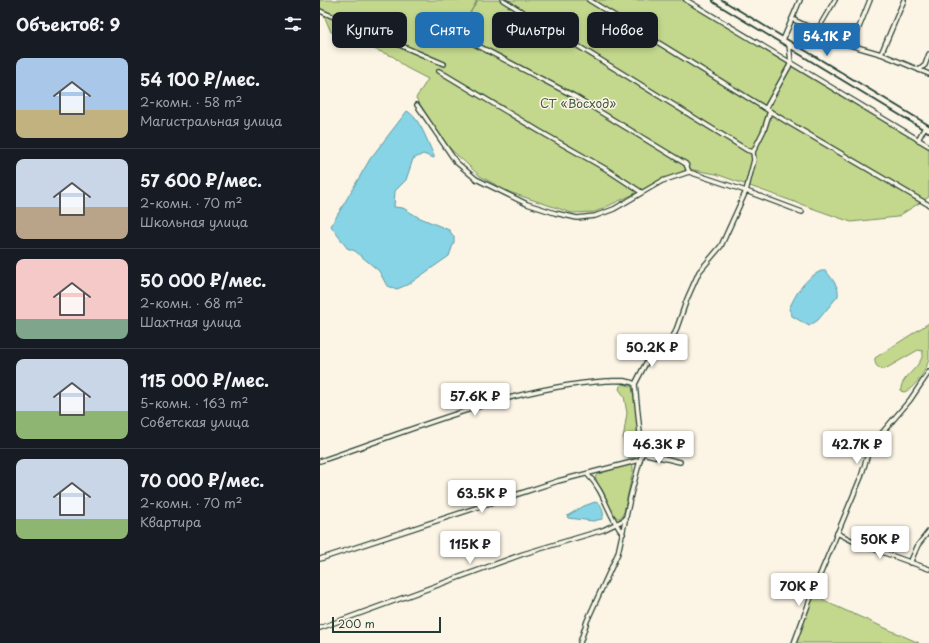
<!DOCTYPE html>
<html lang="ru">
<meta charset="utf-8">
<style>
body{margin:0;font-family:"Playpen Sans",sans-serif;background:#20242c;color:#f1f3f6;height:100vh;display:flex;flex-direction:column;font-size:15px;white-space:nowrap}
*{box-sizing:border-box;margin:0}
p{font-size:13px;color:#9ea1a6}
.icon{flex:none;width:22px;height:22px;fill:none;stroke:currentColor;stroke-width:2;stroke-linecap:round;stroke-linejoin:round}
.map{position:relative;flex:1;overflow:hidden}
.sheet{display:flex;flex-direction:column;background:#171b24;width:320px}
.sheet>*{flex:none}
.banner{position:absolute;left:12px;top:12px;width:380px;height:36px;display:flex;gap:8px}
.scale{position:absolute;left:12px;bottom:10px;width:109px;box-sizing:border-box;padding-left:4px;border:2px solid #1f3d34;border-top:0;font-size:11px;line-height:14px;white-space:nowrap;color:#1f3d34;-webkit-text-stroke:3px #fcf5e5;paint-order:stroke}
.price{position:absolute;translate:-50% -34px;padding:0 9px;border-radius:4px;background:#fff;color:#222;font-size:13px;line-height:26px;filter:drop-shadow(0 1px 2px #0008)}
.price::after{content:'';position:absolute;left:50%;top:24px;width:12px;height:9px;margin-left:-6px;background:inherit;clip-path:polygon(0 0,100% 0,50% 100%)}
.price.selected{background:#1f6fb2;color:#fff}
ul{padding:0;list-style:none}
li{display:flex;align-items:center;gap:12px;height:100px;padding:0 16px}
li+li{border-top:1px solid #363941}
li span{display:grid;place-items:center;flex:none;width:112px;height:80px;border-radius:8px;color:#555}
li>.icon{margin-inline-start:auto}
span .icon{width:48px;height:48px;fill:#fffc;stroke-width:1}
li b{font-size:17px}
h2{display:flex;justify-content:space-between;align-items:center;height:48px;padding:0 16px;font-size:17px}
.pill{padding:0 14px;border-radius:8px;background:#171b24;box-shadow:0 2px 6px #0003;font-size:14px;line-height:36px}
.pill.selected{background:#1f6fb2;color:#fff}
main{display:flex;flex:1;min-height:0}
.map>svg:first-child{display:block}
.green{fill:#c4d88d;stroke:#728a60}
.water{fill:#87d4e7;stroke:#5d989f}
.lines{fill:none;stroke-linecap:round;stroke-linejoin:round}
.minor-casing{stroke:#1f3d34;stroke-width:6}
.major-casing{stroke:#1f3d34;stroke-width:8}
.minor{stroke:#fcf5e5;stroke-width:3.5}
.major{stroke:#fcf5e5;stroke-width:4.5}
.labels{text-anchor:middle;stroke-width:3;stroke-linejoin:round;paint-order:stroke}
.park-label{font-size:12px;fill:#405c46;stroke:#fcf5e5}
</style>
<main>
<section class="sheet">
<h2>Объектов: 9<svg class="icon" aria-label="filters" viewBox="0 0 24 24"><path d="M4 7h16M4 17h16"/><circle cx="9" cy="7" r="2"/><circle cx="15" cy="17" r="2"/></svg></h2>
<ul>
<li><span style="background:linear-gradient(#a9c7e8 65%,#c2b280 0)"><svg class="icon" aria-label="home" viewBox="0 0 24 24"><path d="M3 11l9-7 9 7M6 9v11h12V9"/></svg></span><div><b>54 100 ₽/мес.</b><p>2-комн. · 58 m²</p><p>Магистральная улица</p></div></li>
<li><span style="background:linear-gradient(#c9d6e8 60%,#b9a48a 0)"><svg class="icon" aria-label="home" viewBox="0 0 24 24"><path d="M3 11l9-7 9 7M6 9v11h12V9"/></svg></span><div><b>57 600 ₽/мес.</b><p>2-комн. · 70 m²</p><p>Школьная улица</p></div></li>
<li><span style="background:linear-gradient(#f6c9c9 75%,#7fa58c 0)"><svg class="icon" aria-label="home" viewBox="0 0 24 24"><path d="M3 11l9-7 9 7M6 9v11h12V9"/></svg></span><div><b>50 000 ₽/мес.</b><p>2-комн. · 68 m²</p><p>Шахтная улица</p></div></li>
<li><span style="background:linear-gradient(#c9d6e8 65%,#8fb573 0)"><svg class="icon" aria-label="home" viewBox="0 0 24 24"><path d="M3 11l9-7 9 7M6 9v11h12V9"/></svg></span><div><b>115 000 ₽/мес.</b><p>5-комн. · 163 m²</p><p>Советская улица</p></div></li>
<li><span style="background:linear-gradient(#c9d6e8 75%,#8fb573 0)"><svg class="icon" aria-label="home" viewBox="0 0 24 24"><path d="M3 11l9-7 9 7M6 9v11h12V9"/></svg></span><div><b>70 000 ₽/мес.</b><p>2-комн. · 70 m²</p><p>Квартира</p></div></li>
</ul>
</section>
<div class="map">
<svg width="609" height="643" viewBox="0 0 609 643">
<rect width="100%" height="100%" fill="#fcf5e5"/>
<filter id="ink" filterUnits="userSpaceOnUse"><feTurbulence type="fractalNoise" baseFrequency=".025" numOctaves="2"/><feDisplacementMap in="SourceGraphic" scale="8" xChannelSelector="R" yChannelSelector="G"/><feConvolveMatrix kernelMatrix="1 2 1 2 8 2 1 2 1" color-interpolation-filters="sRGB"/></filter>
<g filter="url(#ink)">
<g class="green">
<polygon points="0,0 157,0 150,13 158,0 370,0 609,144 609,197 577,217 531,222 396,174 368,169 275,212 252,213 189,192 160,176 125,144 96,98 108,79 85,67 74,57 11,32 0,6"/>
<path d="M609,323C609,335 609,347 609,358C608,368 595,389 584,392L581,391C579,377 603,368 603,351L598,350L565,369C558,369 554,365 555,358Z"/>
<path d="M304,384L312,387C315,400 324,452 313,459L308,458L304,449L303,439L307,413L304,396L299,389L300,386Z"/>
<path d="M309,464L313,466V471L304,512L301,518H298C290,516 280,487 275,477L278,474Z"/>
<polygon points="498,585 504,601 599,643 475,643"/>
</g>
<g class="water">
<path d="M87,111C100,118 108,143 114,156V158L103,154L93,159L86,180L75,191L74,207L83,208L98,217L129,230L134,237V242L129,256L89,284L77,289L67,286L59,271L35,251L27,248L11,226L50,159Z"/>
<path d="M501,271H506C511,278 520,287 518,296L498,320L489,326L472,316L469,309C476,293 485,278 501,271Z"/>
<path d="M275,502L280,504C282,508 285,515 282,519L273,521L248,518L247,516L264,506Z"/>
</g>
<g class="lines">
<defs>
<g id="minor">
<polyline points="183,0 427,150 433,152"/>
<polyline points="269,0 464,120 609,205"/>
<polyline points="366,0 609,146"/>
<polyline points="0,11 124,64"/>
<polyline points="472,19 523,43 561,54 609,74"/>
<polyline points="498,29 515,0"/>
<polyline points="141,37 254,96 366,164 369,172"/>
<polyline points="463,40 480,0"/>
<polyline points="532,45 550,0"/>
<polyline points="561,54 584,0"/>
<polyline points="599,70 605,65 609,54"/>
<polyline points="119,71 219,131 286,169 321,192"/>
<polyline points="97,105 136,162 156,179 207,204 235,213 257,218 275,216 294,209 342,181 369,172 426,191 482,212"/>
<polyline points="446,108 471,63 469,44"/>
<polyline points="598,140 605,127"/>
<polyline points="322,453 360,462"/>
<path d="M0,461C90,431 191,387 286,381C296,381 306,379 315,384"/>
<path d="M268,475C285,492 288,516 303,534"/>
<polyline points="517,533 537,543 609,569"/>
<polyline points="0,559 238,481 320,460"/>
<polyline points="590,563 598,545 609,531"/>
<polyline points="0,628 203,554 283,530 306,519"/>
<polyline points="260,643 267,621 298,553 311,494 322,453 315,384 327,361 349,341 355,333 367,299 379,272 401,246 426,191 434,160 433,152 444,130 450,111"/>
<polyline points="474,643 494,589 541,477 550,447 590,400 609,372"/>
</g>
<polyline id="major" points="396,0 609,129"/>
</defs>
<use href="#minor" class="minor-casing"/>
<use href="#major" class="major-casing"/>
<use href="#minor" class="minor"/>
<use href="#major" class="major"/>
</g>
</g>
<g class="labels">
<g class="park-label">
<text x="258" y="108">СТ «Восход»</text>
</g>
</g>
</svg>
<div class="scale">200 m</div>
<b class="price selected" style="left:507px;top:57px">54.1K ₽</b>
<b class="price" style="left:332px;top:368px">50.2K ₽</b>
<b class="price" style="left:155px;top:417px">57.6K ₽</b>
<b class="price" style="left:339px;top:465px">46.3K ₽</b>
<b class="price" style="left:537px;top:465px">42.7K ₽</b>
<b class="price" style="left:162px;top:514px">63.5K ₽</b>
<b class="price" style="left:560px;top:560px">50K ₽</b>
<b class="price" style="left:150px;top:565px">115K ₽</b>
<b class="price" style="left:479px;top:607px">70K ₽</b>
<div class="banner">
<a class="pill">Купить</a>
<a class="pill selected">Снять</a>
<a class="pill">Фильтры</a>
<a class="pill">Новое</a>
</div>
</div>
</main>
